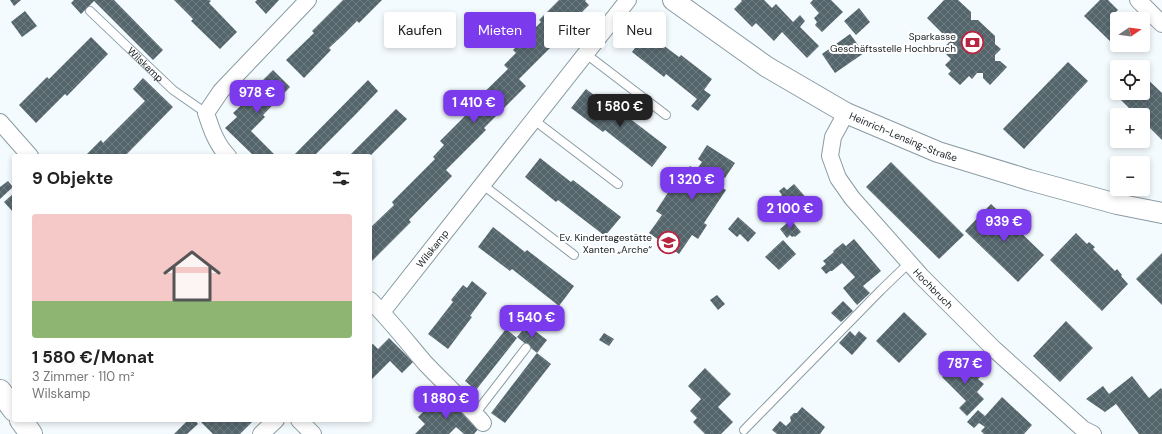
<!DOCTYPE html>
<html lang="de">
<meta charset="utf-8">
<style>
body{margin:0;font-family:"DM Sans",sans-serif;background:#f2f2f2;color:#222;height:100vh;display:flex;flex-direction:column;font-size:15px;white-space:nowrap}
*{box-sizing:border-box;margin:0}
p{font-size:13px;color:#767676}
.icon{flex:none;width:22px;height:22px;fill:none;stroke:currentColor;stroke-width:2;stroke-linecap:round;stroke-linejoin:round}
.map{position:relative;flex:1;overflow:hidden}
.sheet{position:absolute;left:12px;top:154px;width:360px;height:268px;display:flex;flex-direction:column;background:#fff;border-radius:4px;box-shadow:0 2px 6px #0003}
.sheet>*{flex:none}
.guide{position:absolute;left:384px;top:12px;width:380px;height:36px;display:flex;gap:8px}
.needle{width:26px;rotate:77deg}
.controls{position:absolute;left:1110px;top:12px;display:grid;gap:8px}
.controls a{display:grid;place-items:center;width:40px;height:40px;border-radius:4px;background:#fff;box-shadow:0 2px 6px #0003;font-size:20px}
.price{position:absolute;translate:-50% -34px;padding:0 9px;border-radius:8px;background:#7c3aed;color:#fff;font-size:13px;line-height:26px;filter:drop-shadow(0 1px 2px #0008)}
.price::after{content:'';position:absolute;left:50%;top:24px;width:12px;height:9px;margin-left:-6px;background:inherit;clip-path:polygon(0 0,100% 0,50% 100%)}
.price.on{background:#222;color:#fff}
ul{padding:0;list-style:none}
li{display:grid;align-content:center;gap:8px;height:212px;padding:0 20px}
li+li{border-top:1px solid #e0e0e0}
li span{display:grid;place-items:center;height:124px;border-radius:4px;color:#555}
li>.icon{margin-inline-start:auto}
span .icon{width:72px;height:72px;fill:#fffc;stroke-width:1}
li b{font-size:17px}
h2{display:flex;justify-content:space-between;align-items:center;height:48px;padding:0 20px;font-size:17px}
.chip{padding:0 14px;border-radius:4px;background:#fff;box-shadow:0 2px 6px #0003;font-size:14px;line-height:36px}
.chip.on{background:#7c3aed;color:#fff}
.map>svg:first-child{display:block}
.building{fill:url(#building-cross-hatch)}
.lines{fill:none;stroke-linecap:round;stroke-linejoin:round}
.service-casing{stroke:#899ba3;stroke-width:10}
.minor-casing{stroke:#899ba3;stroke-width:18}
.tertiary-casing{stroke:#899ba3;stroke-width:22}
.secondary-casing{stroke:#899ba3;stroke-width:24}
.service{stroke:#fff;stroke-width:8}
.minor{stroke:#fff;stroke-width:16}
.tertiary{stroke:#fff;stroke-width:20}
.secondary{stroke:#fff;stroke-width:22}
.labels{text-anchor:middle;stroke-width:4;stroke-linejoin:round;paint-order:stroke}
.poi-label{font-size:10px;fill:#181f22;stroke:#fff;text-anchor:end}
.street-label{font-size:10px;fill:#181f22;stroke:#fff}
</style>
<div class="map">
<svg width="1162" height="434" viewBox="0 0 1162 434">
<defs>
<pattern id="building-cross-hatch" width="8" height="8" patternUnits="userSpaceOnUse"><rect width="8" height="8" fill="#54656c"/><path d="M0 0l8 8M0 8l8-8" fill="none" stroke="#6e7b80"/></pattern>
</defs>
<rect width="100%" height="100%" fill="#f4fbff"/>
<g class="building">
<polygon points="10,0 21,0 14,6"/>
<polygon points="74,0 114,0 163,50 153,60 94,1 81,14 71,3"/>
<polygon points="174,0 209,0 211,1 209,3 237,32 220,49 191,21 193,19"/>
<polygon points="257,0 279,0 266,14 255,2"/>
<polygon points="343,0 382,0 359,23 357,21 343,35 329,48 331,50 304,78 286,60 314,33 312,31"/>
<polygon points="559,0 586,0 585,1 589,5 557,37 559,39 519,79 526,86 484,128 486,130 446,170 452,176 409,220 411,222 370,263 370,228 394,205 392,202 435,159 433,157 444,145 440,141 468,113 466,110 508,69 504,65 516,53 513,50 541,22 539,20"/>
<polygon points="741,0 764,0 772,8 776,4 793,22 800,15 805,21 800,27 819,46 807,58 782,32 774,41 756,23 752,27 734,9 742,1"/>
<polygon points="813,0 831,0 843,12 822,32 815,25 817,22 814,18 819,13 810,3"/>
<polygon points="944,0 958,0 971,12 971,20 978,20 995,36 995,44 1001,49 995,55 995,61 1000,61 1007,67 990,85 983,78 983,73 977,73 972,79 969,76 960,85 948,74 951,71 945,65 951,59 942,50 950,41 927,18"/>
<polygon points="1100,0 1108,0 1118,10 1115,13 1121,19 1117,19 1117,39 1112,43 1084,16"/>
<polygon points="859,8 870,22 856,35 844,21"/>
<polygon points="25,11 37,26 22,37 11,22"/>
<polygon points="639,30 646,35 647,33 679,57 681,55 712,79 704,90 711,95 698,111 691,106 697,99 666,74 664,77 632,52 635,48 629,43"/>
<polygon points="850,34 864,53 835,73 822,54"/>
<polygon points="91,37 108,54 67,96 65,94 36,123 19,105 47,77 49,79"/>
<polygon points="1068,62 1088,81 1024,149 1003,129"/>
<polygon points="273,70 290,87 263,115 265,117 251,131 276,156 254,156 225,128 237,117 233,113 248,99 246,97"/>
<polygon points="1143,75 1162,93 1162,140 1143,121 1143,115 1136,115 1111,90 1117,83 1117,93 1143,93"/>
<polygon points="143,78 173,107 125,156 85,156 101,140 103,143 145,101 133,89"/>
<polygon points="368,80 378,91 355,115 314,156 293,156"/>
<polygon points="586,89 618,113 620,111 667,147 652,167 605,130 603,132 571,108"/>
<polygon points="396,109 407,119 370,156 349,156"/>
<polygon points="707,145 735,163 725,178 717,172 712,179 724,187 723,188 726,190 704,223 707,225 698,239 692,235 679,254 649,233 662,215 656,211 671,188 675,191 679,185 677,184 690,166 693,168 694,167 697,169 702,162 698,159"/>
<polygon points="540,158 571,182 573,180 621,217 605,236 558,200 556,202 525,177"/>
<polygon points="891,162 964,235 939,259 866,187"/>
<polygon points="8,181 13,187 0,199 0,187"/>
<polygon points="794,184 810,202 792,218 786,211 775,221 766,210 782,195 779,191 784,187 787,190"/>
<polygon points="14,193 14,213 4,202"/>
<polygon points="991,204 1044,255 1018,282 965,231"/>
<polygon points="738,217 756,233 748,242 740,234 737,237 728,229"/>
<polygon points="791,220 801,232 795,237 794,236 792,237 790,235 787,238 780,229"/>
<polygon points="493,227 525,252 527,250 574,286 559,306 512,269 510,271 478,247"/>
<polygon points="1076,233 1087,244 1089,242 1095,247 1093,249 1115,271 1117,269 1122,275 1121,276 1128,284 1102,311 1050,260"/>
<polygon points="854,239 881,271 863,286 870,293 857,305 843,288 855,277 842,263 832,271 830,271 826,274 821,268 826,264 823,261 834,252 833,251 843,243 846,246"/>
<polygon points="783,240 796,254 779,270 765,257"/>
<polygon points="1162,253 1162,305 1136,279"/>
<polygon points="472,281 487,293 470,316 472,317 448,349 428,334 453,302 451,300 463,285 467,288"/>
<polygon points="717,295 725,304 718,310 710,300"/>
<polygon points="843,301 853,311 841,322 831,313"/>
<polygon points="904,312 927,334 899,363 876,341"/>
<polygon points="1066,321 1093,348 1060,382 1033,356"/>
<polygon points="527,325 547,340 537,353 517,337"/>
<polygon points="506,329 517,338 476,390 465,381"/>
<polygon points="850,331 855,336 859,331 867,338 852,355 839,343"/>
<polygon points="604,333 614,339 609,346 599,340"/>
<polygon points="389,338 413,362 402,373 390,361 370,381 370,346 373,344 378,349"/>
<polygon points="537,353 551,364 505,423 491,413"/>
<polygon points="961,357 980,377 978,379 984,384 977,392 984,399 967,416 959,408 966,401 942,377"/>
<polygon points="705,368 731,394 718,407 733,422 721,434 705,434 693,422 697,418 690,411 701,399 688,386"/>
<polygon points="1132,376 1149,398 1161,388 1162,390 1162,434 1139,434 1116,404 1105,412 1086,399 1103,386 1109,394"/>
<polygon points="1002,397 1032,425 1024,434 984,434 981,431 985,427 979,423 974,428 967,422 978,410 985,416"/>
<polygon points="449,398 479,428 474,434 464,434 456,427 449,434 415,434 425,424 418,417 432,403 439,409"/>
<polygon points="802,407 825,427 820,434 777,434 772,430 780,421 786,426 791,421 790,417 794,413 797,413"/>
<polygon points="188,420 195,420 198,424 187,434 174,434"/>
<polygon points="201,420 254,420 240,434 213,434 200,421"/>
</g>
<g class="lines">
<defs>
<g id="service">
<path id="s1" d="M90,11L173,90L206,113"/>
<polyline points="586,54 666,115"/>
<polyline points="534,120 618,184"/>
<polyline points="483,185 574,255"/>
<polyline points="475,414 526,348"/>
<polyline points="744,430 881,290 909,263"/>
</g>
<g id="minor">
<polyline points="1138,0 1162,24"/>
<path id="s2" d="M846,113L833,137L830,156L838,178L852,198L921,276L994,349L1083,429L1093,434"/>
<polyline points="0,122 30,156"/>
<path d="M228,156C216,144 211,128 206,113L221,91L308,0"/>
<path d="M370,300C390,320 407,342 425,363C444,383 465,402 483,423"/>
<path id="s3" d="M382,312L628,0"/>
<polyline points="299,420 313,434"/>
<polyline points="261,434 276,420"/>
</g>
<g id="tertiary">
<path id="s4" d="M673,0L767,67L846,113L938,152L1029,180L1117,204L1162,213"/>
</g>
<g id="secondary">
<polyline points="0,391 14,410"/>
<polyline points="21,420 31,434"/>
</g>
</defs>
<use href="#service" class="service-casing"/>
<use href="#minor" class="minor-casing"/>
<use href="#tertiary" class="tertiary-casing"/>
<use href="#secondary" class="secondary-casing"/>
<use href="#service" class="service"/>
<use href="#minor" class="minor"/>
<use href="#tertiary" class="tertiary"/>
<use href="#secondary" class="secondary"/>
</g>
<defs>
<symbol id="bank-ring" viewBox="-11 -11 22 22"><circle r="9.5" fill="#fff" stroke="#b7253f" stroke-width="1.5"/><path d="M-6-4H6V4H-6ZM0-2.3a2.3 2.3 0 1 0 0 4.6a2.3 2.3 0 1 0 0-4.6Z" fill="#b7253f"/></symbol>
<symbol id="school-ring" viewBox="-11 -11 22 22"><circle r="9.5" fill="#fff" stroke="#b7253f" stroke-width="1.5"/><path d="M0-5L7-2L0 1L-7-2ZM-4 1L0 2.5L4 1V4Q0 6-4 4Z" fill="#b7253f"/></symbol>
</defs>
<g fill-rule="evenodd">
<use href="#bank-ring" x="960" y="30" width="25" height="25"/>
<use href="#school-ring" x="656" y="230" width="25" height="25"/>
</g>
<g class="labels">
<g class="poi-label">
<text x="956" y="40">Sparkasse<tspan x="956" dy="12">Geschäftsstelle Hochbruch</tspan></text>
<text x="652" y="241">Ev. Kindertagestätte<tspan x="652" dy="12">Xanten „Arche“</tspan></text>
</g>
<g class="street-label">
<text dy="4" stroke="none"><textPath href="#s1" startOffset="77">Wilskamp</textPath></text>
<text dy="4" stroke="none"><textPath href="#s4" startOffset="269">Heinrich-Lensing-Straße</textPath></text>
<text dy="4" stroke="none"><textPath href="#s3" startOffset="81">Wilskamp</textPath></text>
<text dy="4" stroke="none"><textPath href="#s2" startOffset="216">Hochbruch</textPath></text>
</g>
</g>
</svg>
<div class="controls">
<a><svg class="needle" viewBox="-14 -14 28 28"><path d="M0-13l5 13h-10z" fill="#e53935"/><path d="M0 13l5-13h-10z" fill="#767676"/></svg></a>
<a><svg class="icon" aria-label="locate" viewBox="0 0 24 24"><circle cx="12" cy="12" r="6"/><path d="M12 2v4M12 18v4M2 12h4M18 12h4"/></svg></a>
<a>+</a>
<a>−</a>
</div>
<b class="price" style="left:257px;top:114px">978 €</b>
<b class="price" style="left:474px;top:124px">1 410 €</b>
<b class="price on" style="left:620px;top:128px">1 580 €</b>
<b class="price" style="left:692px;top:201px">1 320 €</b>
<b class="price" style="left:790px;top:230px">2 100 €</b>
<b class="price" style="left:1004px;top:243px">939 €</b>
<b class="price" style="left:532px;top:339px">1 540 €</b>
<b class="price" style="left:965px;top:385px">787 €</b>
<b class="price" style="left:446px;top:420px">1 880 €</b>
<div class="guide">
<a class="chip">Kaufen</a>
<a class="chip on">Mieten</a>
<a class="chip">Filter</a>
<a class="chip">Neu</a>
</div>
<section class="sheet">
<h2>9 Objekte<svg class="icon" aria-label="filters" viewBox="0 0 24 24"><path d="M4 7h16M4 17h16"/><circle cx="9" cy="7" r="2"/><circle cx="15" cy="17" r="2"/></svg></h2>
<ul>
<li><span style="background:linear-gradient(#f6c9c9 70%,#8fb573 0)"><svg class="icon" aria-label="home" viewBox="0 0 24 24"><path d="M3 11l9-7 9 7M6 9v11h12V9"/></svg></span><div><b>1 580 €/Monat</b><p>3 Zimmer · 110 m²</p><p>Wilskamp</p></div></li>
</ul>
</section>
</div>
